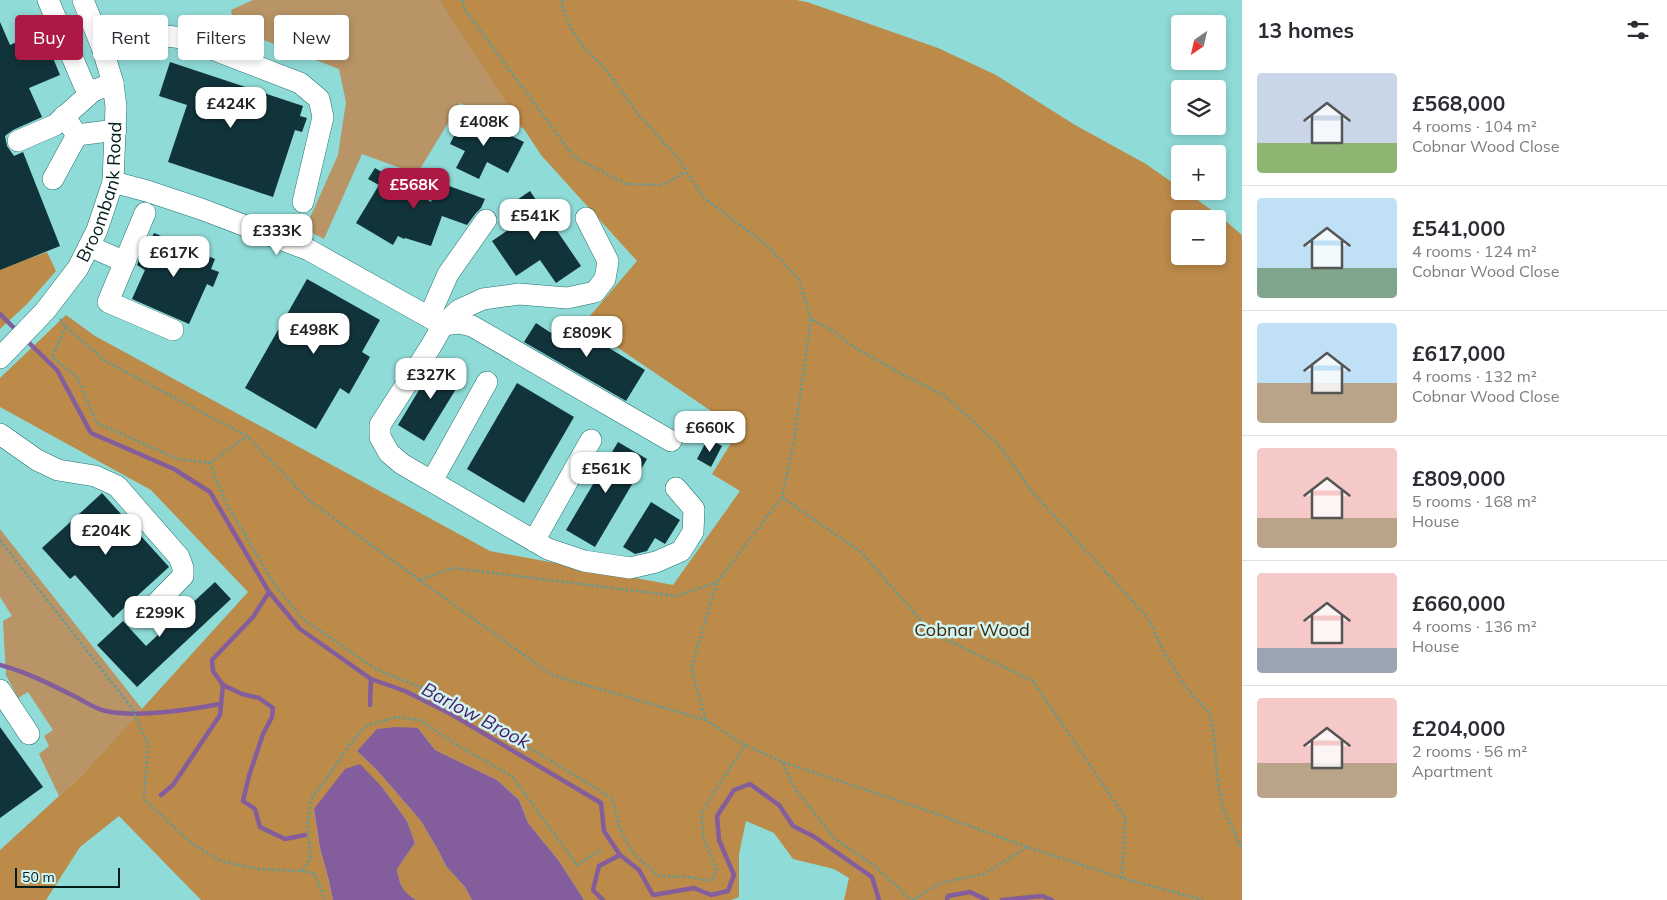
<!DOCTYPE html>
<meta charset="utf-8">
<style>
body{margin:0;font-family:Mulish,sans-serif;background:#f2f2f3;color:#2b2b33;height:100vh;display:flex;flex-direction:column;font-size:19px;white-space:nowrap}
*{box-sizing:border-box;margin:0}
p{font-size:16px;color:#7c7c81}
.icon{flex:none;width:28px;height:28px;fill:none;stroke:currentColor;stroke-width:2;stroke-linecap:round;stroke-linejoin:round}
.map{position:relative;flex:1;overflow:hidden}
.details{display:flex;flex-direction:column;background:#fff;width:425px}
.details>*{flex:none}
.top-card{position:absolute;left:15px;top:15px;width:475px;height:45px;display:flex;gap:10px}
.needle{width:32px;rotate:214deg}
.tools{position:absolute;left:1171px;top:15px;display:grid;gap:10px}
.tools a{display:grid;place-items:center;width:55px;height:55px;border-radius:5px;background:#fff;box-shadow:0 2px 8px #0003;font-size:25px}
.scale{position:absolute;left:15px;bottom:12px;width:105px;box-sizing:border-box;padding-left:5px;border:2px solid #001d1c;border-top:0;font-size:14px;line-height:18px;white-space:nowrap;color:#001d1c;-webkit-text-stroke:4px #d0f4f2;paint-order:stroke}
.price{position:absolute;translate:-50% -42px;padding:0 11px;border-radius:10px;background:#fff;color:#222;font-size:16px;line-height:32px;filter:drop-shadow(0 1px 2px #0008)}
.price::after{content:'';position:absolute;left:50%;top:30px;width:15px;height:11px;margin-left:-8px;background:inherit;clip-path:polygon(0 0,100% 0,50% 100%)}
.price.active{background:#ad1944;color:#fff}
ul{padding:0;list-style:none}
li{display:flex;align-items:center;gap:15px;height:125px;padding:0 15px}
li+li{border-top:1px solid #e1e1e2}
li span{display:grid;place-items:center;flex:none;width:140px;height:100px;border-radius:5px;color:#555}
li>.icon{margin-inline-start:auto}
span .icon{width:60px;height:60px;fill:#fffc;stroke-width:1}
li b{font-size:21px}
h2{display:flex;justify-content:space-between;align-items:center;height:60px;padding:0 15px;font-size:21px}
.tag{padding:0 18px;border-radius:5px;background:#fff;box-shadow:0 2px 8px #0003;font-size:18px;line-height:45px}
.tag.active{background:#ad1944;color:#fff}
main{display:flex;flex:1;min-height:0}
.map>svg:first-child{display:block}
.green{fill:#b89466}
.forest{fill:#bc8a49;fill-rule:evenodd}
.water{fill:#845e9c}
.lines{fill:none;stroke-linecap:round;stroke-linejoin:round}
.stream{stroke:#845e9c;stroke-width:4.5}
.building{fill:#11333a}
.minor-casing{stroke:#22726f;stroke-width:22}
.path{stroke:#609c99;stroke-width:2.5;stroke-dasharray:2.5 2.5;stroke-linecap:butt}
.minor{stroke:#fff;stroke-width:21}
.labels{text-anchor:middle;stroke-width:5;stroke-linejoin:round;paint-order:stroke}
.street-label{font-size:18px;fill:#001d1c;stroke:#d0f4f2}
.park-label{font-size:18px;fill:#402b0e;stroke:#d0f4f2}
.water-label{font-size:19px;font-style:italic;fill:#4e1a68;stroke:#d0f4f2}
</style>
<main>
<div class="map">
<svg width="1242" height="900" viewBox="0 0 1242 900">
<rect width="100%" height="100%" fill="#8fdbd7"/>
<g class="green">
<polygon points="253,0 439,0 525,129 460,103 417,174 362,154 324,239 305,229 338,155 346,102 339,69 235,29 231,10"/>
<polygon points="0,529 142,709 81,776 59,796 39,754 49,746 44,736 53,730 28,692 18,698 6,675 3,621 12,616 0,597"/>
</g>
<g class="forest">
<path d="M439,0H796L807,2L938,48L996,75L1075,125L1146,164L1180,188V191H1185L1221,217L1242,235V900H844L849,878L834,869L793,859L774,833L746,821L739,854V897L731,900H584L559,861L528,823L519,800L497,780L435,750L418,728L357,751L377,770L421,821L438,850L446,866L465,887L472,900H416L404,892L399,880L397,869L415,843L407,821L382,787L314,809L320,848L329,881L333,900H201L119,816L80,847L46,900H0V850L81,776L248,592L151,490L0,407V378L66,315L95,336L490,551L673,585L740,491L712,474L739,430L583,324L637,261L541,155ZM1180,219H1218V256H1180Z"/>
<polygon points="47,252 56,271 27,304 0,329 0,269"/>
</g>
<g class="water">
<polygon points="396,727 418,728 435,750 497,780 519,800 528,823 559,861 584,900 472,900 465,887 446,866 438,850 421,821 377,770 357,751 377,729"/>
<path d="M360,764L382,787L407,821L415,843L397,869C400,886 402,891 416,900H333L329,881L320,848L314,809L345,769Z"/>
</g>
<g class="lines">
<g class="stream">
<polyline points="0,314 18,332"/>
<polyline points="25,339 57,370 91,433 174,469 210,492 269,592 300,629 371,679 405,691 451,714 601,803 604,831 620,855 639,870 653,895 694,888 711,895 728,891 734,875 719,840 717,816 734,790 750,784 779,805 793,826 813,836 872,877 879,900"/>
<polyline points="269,592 253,617 212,660 213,671 223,685 242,694 259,698 273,708 272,717 263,734 249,776 243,801 255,809 260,827 285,839 305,835"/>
<path d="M0,665C26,672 50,684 74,696C84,701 95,709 106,711C138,718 188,710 220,704"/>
<polyline points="370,705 371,679"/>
<polyline points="161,795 173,785 220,715 223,685"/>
<polyline points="603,900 593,890 599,866 620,855"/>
<polyline points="947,900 948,896 970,892 987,900"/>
<polyline points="1002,900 1042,896 1052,900"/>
</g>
</g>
<g class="building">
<polygon points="0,22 10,45 42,31 60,75 29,88 42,117 13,130 5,136 7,146 14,156 23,152 60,246 0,270"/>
<polygon points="170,62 303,106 300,116 307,118 302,132 295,130 273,197 168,162 187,105 159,96"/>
<polygon points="465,113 524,142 508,173 487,162 479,179 456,168 465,151 450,144"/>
<polygon points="375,168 431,202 438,182 485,199 481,208 476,213 467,225 442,216 431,246 405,238 404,239 398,236 393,245 356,223 379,185 368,179"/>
<polygon points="530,191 581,266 556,283 540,260 516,276 492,241 517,224 508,211 511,204"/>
<polygon points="154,233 215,259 211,269 219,272 213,287 207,284 189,324 132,299 145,270 137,265 143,250 146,251"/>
<polygon points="307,279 380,320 362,352 370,357 349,394 340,388 316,429 245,388"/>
<polygon points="560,318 645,370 626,401 524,342 536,323 551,333"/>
<polygon points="437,360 464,376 424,441 398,425"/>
<polygon points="517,383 574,417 524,503 467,469"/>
<polygon points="708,438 722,446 711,467 697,459"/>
<polygon points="618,442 647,459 595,547 566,530"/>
<polygon points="102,493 169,567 113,618 75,575 70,579 42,548"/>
<polygon points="651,502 680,520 665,544 655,538 647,551 635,554 623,547"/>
<polygon points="215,582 231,599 137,687 97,645 123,621 146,646"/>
<polygon points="0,727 43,787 0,818"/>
</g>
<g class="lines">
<defs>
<g id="minor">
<polyline points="48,0 84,85 93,91 113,83"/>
<polyline points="102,47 127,38 149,34 183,38 300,83 319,99 323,117 303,202"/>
<polyline points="64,116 77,135 116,130"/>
<polyline points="18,141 55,125 93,91"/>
<polyline points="53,179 77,135"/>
<polyline points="113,182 147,191 201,209 309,250 443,325"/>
<polyline points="145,213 108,302 173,330"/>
<polyline points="586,218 608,261 605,279 595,292 567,298 519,294 483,299 459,310 443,325 431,346 380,425 380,437 389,453 402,464 548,549 584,561 630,568 656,562 681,551 693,532 694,509 676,488"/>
<polyline points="89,246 125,262"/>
<polyline points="429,317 448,274 486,220"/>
<polyline points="443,325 459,323 472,326 671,441"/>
<path id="s1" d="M0,358L45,311L78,268L97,230L113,182L116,107L113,83L102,47L83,0"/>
<polyline points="0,434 37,460 58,470 95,476 117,486 179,557 183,568 183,576 144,616"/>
<polyline points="432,481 487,382"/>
<polyline points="534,541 591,440"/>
<polyline points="0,690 29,734"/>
</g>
</defs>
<use href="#minor" class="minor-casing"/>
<g class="path">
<polyline points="462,0 465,10 574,157 626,184 662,185 686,172"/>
<polyline points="562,0 563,10 572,30 585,49 603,66 638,114 677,157 704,198 769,247 799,280 811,319 833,331 854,347 900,373 944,395 999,445 1034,494 1148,618 1165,654 1185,686 1210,714 1215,744 1217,777 1223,808 1242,849"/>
<polyline points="60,319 66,327 105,361 247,436 311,502 552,675 706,720 745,745 783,762 923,809 1027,847 1122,878 1203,900"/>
<polyline points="811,319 794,440 782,497 862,553 932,633 1033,681 1125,817 1122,878"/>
<polyline points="66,327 52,357 77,377 97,423 178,459 210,463 225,501 276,587 304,620 376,669 451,700 612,798 620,829 633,853 659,876 689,877 711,881 717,869 704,841 701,813 745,745"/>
<polyline points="210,463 247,436"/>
<polyline points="0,540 131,707 148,744 144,799 191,843 221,861 258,869 302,871 315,874 325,900"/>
<polyline points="419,580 453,568 677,596 717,582 782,497"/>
<polyline points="706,720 691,669 717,582"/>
<polyline points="783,763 795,789 835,839 875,866 911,900"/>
<polyline points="302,871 311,856 307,824 312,797 330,774 348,746 366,726 396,717 420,720 460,747 512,776 577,865 601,850"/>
<polyline points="913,900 940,883 984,874 1027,847"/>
</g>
<use href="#minor" class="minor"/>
</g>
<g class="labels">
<g class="street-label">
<text dy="6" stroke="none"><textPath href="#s1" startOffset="200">Broombank Road</textPath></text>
</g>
<g class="park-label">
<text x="972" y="636">Cobnar Wood</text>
</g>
<g class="water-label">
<text transform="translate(476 715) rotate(28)" y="7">Barlow Brook</text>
</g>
</g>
</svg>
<div class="tools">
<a><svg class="needle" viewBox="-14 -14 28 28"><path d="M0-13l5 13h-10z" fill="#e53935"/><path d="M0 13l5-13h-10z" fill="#7c7c81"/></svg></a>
<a><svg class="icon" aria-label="layers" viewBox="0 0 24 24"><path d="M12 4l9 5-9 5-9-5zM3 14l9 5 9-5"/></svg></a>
<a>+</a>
<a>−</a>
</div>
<div class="scale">50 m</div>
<b class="price" style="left:231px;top:129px">£424K</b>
<b class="price" style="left:484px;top:147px">£408K</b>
<b class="price active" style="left:414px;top:210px">£568K</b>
<b class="price" style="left:535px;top:241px">£541K</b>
<b class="price" style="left:277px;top:256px">£333K</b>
<b class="price" style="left:174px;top:278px">£617K</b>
<b class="price" style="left:314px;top:355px">£498K</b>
<b class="price" style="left:587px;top:358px">£809K</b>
<b class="price" style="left:431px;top:400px">£327K</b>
<b class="price" style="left:710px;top:453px">£660K</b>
<b class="price" style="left:606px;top:494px">£561K</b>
<b class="price" style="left:106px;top:556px">£204K</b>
<b class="price" style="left:160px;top:638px">£299K</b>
<div class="top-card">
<a class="tag active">Buy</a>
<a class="tag">Rent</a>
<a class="tag">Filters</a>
<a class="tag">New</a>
</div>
</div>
<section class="details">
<h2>13 homes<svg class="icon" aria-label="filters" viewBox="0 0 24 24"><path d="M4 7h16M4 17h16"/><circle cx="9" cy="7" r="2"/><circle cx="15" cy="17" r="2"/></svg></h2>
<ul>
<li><span style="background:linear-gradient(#c9d6e8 70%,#8fb573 0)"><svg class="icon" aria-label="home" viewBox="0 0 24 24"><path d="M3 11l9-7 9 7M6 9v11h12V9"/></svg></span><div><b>£568,000</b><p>4 rooms · 104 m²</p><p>Cobnar Wood Close</p></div></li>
<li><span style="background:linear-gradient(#bfe0f5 70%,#7fa58c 0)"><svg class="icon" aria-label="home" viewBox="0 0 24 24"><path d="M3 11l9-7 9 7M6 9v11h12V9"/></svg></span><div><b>£541,000</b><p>4 rooms · 124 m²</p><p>Cobnar Wood Close</p></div></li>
<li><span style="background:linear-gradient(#bfe0f5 60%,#b9a48a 0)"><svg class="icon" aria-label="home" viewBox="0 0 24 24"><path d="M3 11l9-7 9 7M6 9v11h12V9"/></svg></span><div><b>£617,000</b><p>4 rooms · 132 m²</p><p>Cobnar Wood Close</p></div></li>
<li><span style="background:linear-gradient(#f6c9c9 70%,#b9a48a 0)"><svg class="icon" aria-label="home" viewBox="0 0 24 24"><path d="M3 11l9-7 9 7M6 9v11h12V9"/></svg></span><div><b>£809,000</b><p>5 rooms · 168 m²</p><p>House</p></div></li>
<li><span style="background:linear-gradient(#f6c9c9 75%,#9aa5b1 0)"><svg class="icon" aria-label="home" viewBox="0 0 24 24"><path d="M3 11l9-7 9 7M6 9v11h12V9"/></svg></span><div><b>£660,000</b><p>4 rooms · 136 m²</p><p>House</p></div></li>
<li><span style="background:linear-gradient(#f6c9c9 65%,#b9a48a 0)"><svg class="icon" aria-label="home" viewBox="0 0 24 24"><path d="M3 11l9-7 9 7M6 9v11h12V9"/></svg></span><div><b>£204,000</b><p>2 rooms · 56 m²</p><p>Apartment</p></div></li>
</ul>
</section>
</main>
